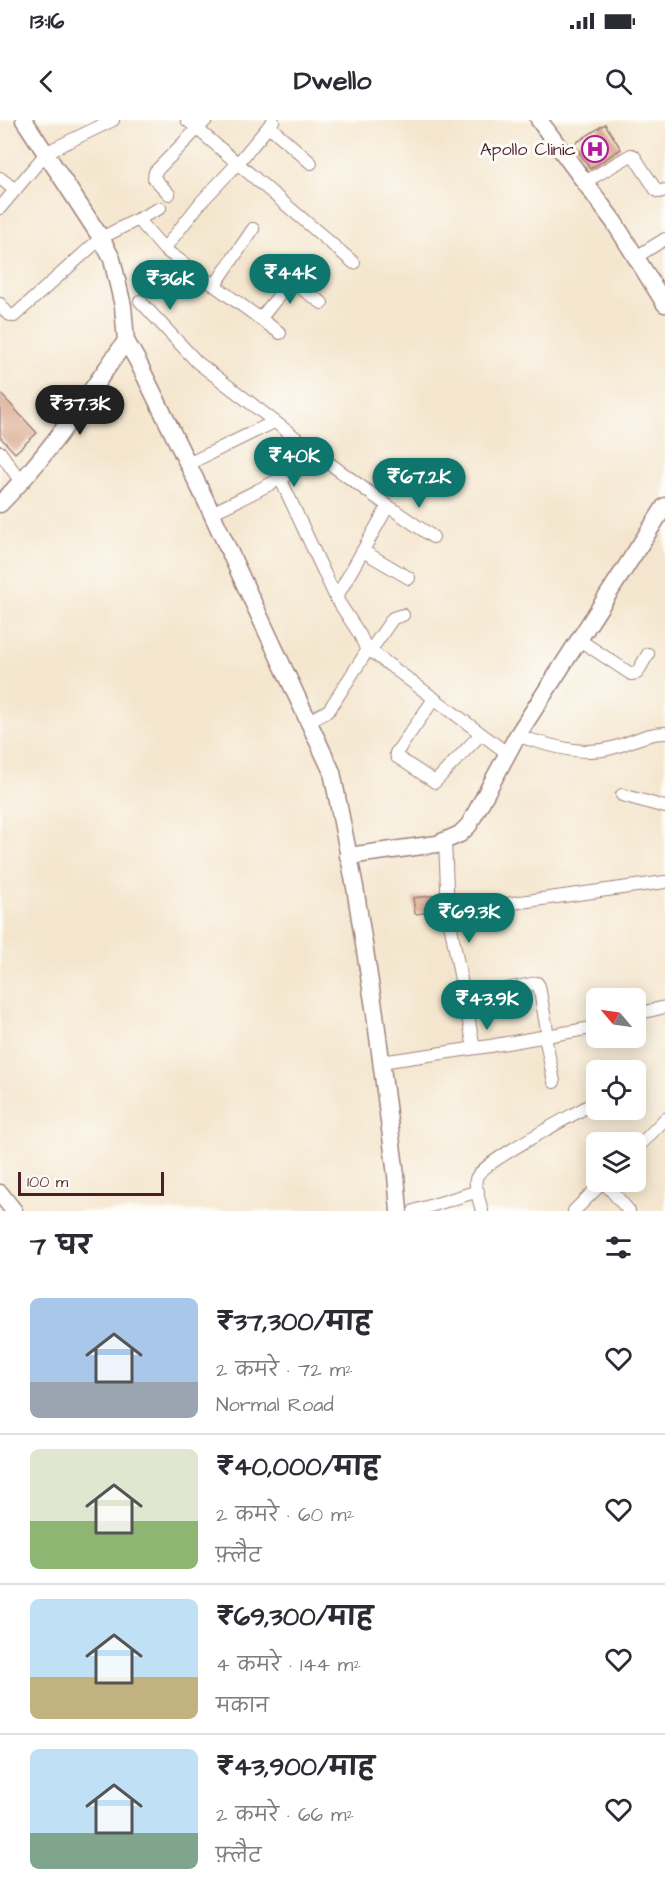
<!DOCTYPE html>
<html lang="hi">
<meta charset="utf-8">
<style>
body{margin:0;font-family:"Architects Daughter","Playpen Sans Deva",sans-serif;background:#f2f2f3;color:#2b2b33;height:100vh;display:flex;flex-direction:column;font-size:22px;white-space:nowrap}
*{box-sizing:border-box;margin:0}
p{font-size:20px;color:#7c7c81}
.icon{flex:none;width:33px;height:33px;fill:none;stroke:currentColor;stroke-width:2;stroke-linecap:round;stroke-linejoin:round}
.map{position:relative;height:1091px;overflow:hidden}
.details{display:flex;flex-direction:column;background:#fff;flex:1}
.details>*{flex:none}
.needle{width:39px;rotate:299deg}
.buttons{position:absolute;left:586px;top:868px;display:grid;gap:12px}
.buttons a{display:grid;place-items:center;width:60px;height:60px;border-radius:9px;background:#fff;box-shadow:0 3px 15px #0003;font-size:30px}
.scale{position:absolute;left:18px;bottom:15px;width:146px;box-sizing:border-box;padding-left:6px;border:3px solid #4a1f2b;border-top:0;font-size:16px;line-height:21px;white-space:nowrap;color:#4a1f2b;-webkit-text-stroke:4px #fdfcf7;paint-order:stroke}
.price{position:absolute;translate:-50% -51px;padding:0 14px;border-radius:21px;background:#0f766e;color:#fff;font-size:20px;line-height:39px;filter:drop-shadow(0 2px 3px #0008)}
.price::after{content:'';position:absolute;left:50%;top:36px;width:18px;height:14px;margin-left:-9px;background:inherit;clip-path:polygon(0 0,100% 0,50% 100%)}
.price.on{background:#222;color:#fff}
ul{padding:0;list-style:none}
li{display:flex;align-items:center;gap:18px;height:150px;padding:0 30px}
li+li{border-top:2px solid #e1e1e2}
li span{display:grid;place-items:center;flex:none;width:168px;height:120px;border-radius:9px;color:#555}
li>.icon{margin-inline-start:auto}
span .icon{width:72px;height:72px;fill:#fffc;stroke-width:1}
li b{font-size:26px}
h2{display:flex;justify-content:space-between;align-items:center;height:72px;padding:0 30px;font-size:26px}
.status{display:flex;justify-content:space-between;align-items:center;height:42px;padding:0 30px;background:#fff;direction:ltr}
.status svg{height:16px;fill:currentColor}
header{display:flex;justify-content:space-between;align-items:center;height:78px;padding:0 30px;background:#fff;font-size:27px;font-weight:800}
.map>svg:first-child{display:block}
.building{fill:#d8a489}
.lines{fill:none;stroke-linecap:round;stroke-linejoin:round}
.minor-casing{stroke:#9f827c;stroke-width:14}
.major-casing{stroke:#9f827c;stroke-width:19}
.minor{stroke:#fff;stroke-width:12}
.major{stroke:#fff;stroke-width:16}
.labels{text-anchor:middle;stroke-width:6;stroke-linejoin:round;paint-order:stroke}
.poi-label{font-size:18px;fill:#4a1f2b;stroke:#fdfcf7;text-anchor:end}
</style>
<div class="status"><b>13:16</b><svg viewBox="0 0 49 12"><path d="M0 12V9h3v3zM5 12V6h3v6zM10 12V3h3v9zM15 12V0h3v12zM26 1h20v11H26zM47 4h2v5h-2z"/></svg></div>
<header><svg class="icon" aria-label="back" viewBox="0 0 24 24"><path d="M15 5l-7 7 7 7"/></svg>Dwello<svg class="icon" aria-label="search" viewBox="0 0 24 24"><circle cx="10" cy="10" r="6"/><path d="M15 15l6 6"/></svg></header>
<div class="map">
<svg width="665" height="1091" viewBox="0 0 665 1091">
<rect width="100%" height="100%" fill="#fdfcf7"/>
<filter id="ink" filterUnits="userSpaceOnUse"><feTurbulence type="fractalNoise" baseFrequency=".0167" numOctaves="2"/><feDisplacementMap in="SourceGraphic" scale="12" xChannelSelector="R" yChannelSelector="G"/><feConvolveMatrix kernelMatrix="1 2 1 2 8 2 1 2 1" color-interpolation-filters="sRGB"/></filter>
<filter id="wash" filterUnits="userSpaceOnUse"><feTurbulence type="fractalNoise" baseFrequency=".008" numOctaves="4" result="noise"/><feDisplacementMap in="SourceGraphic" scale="24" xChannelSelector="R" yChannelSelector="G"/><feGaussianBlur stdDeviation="1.35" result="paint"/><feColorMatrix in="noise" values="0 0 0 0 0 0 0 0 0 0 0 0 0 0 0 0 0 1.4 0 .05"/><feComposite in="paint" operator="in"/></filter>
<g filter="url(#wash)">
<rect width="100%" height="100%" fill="#f4e6ce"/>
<g id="blocks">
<g class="building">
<polygon points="605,4 621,29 590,49 574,24"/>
<polygon points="0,273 37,313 15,333 0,317"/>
<polygon points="439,775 440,791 415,794 413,778"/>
</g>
</g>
</g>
<g filter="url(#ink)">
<use href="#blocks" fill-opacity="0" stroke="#9f827c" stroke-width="1.5"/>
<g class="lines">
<defs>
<g id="minor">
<polyline points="187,0 354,143"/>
<polyline points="273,1 269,6 311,43"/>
<polyline points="0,58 15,70"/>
<polyline points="585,62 631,35 634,36 656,70 659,72 665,70"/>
<polyline points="169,74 154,58 155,52 206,0"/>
<polyline points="0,88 47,32 113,0"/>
<polyline points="139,100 164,129 280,213"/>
<polyline points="164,129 202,81 238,43 269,6"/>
<polyline points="636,137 665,119"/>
<polyline points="215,165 253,109"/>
<polyline points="140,181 197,242 322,338 388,386 336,478 360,515 367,531 329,590 309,601"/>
<polyline points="0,184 8,194 14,196 101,118 160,88"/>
<polyline points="260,199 289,163 293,163 322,183"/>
<polyline points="0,332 21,362"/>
<polyline points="188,344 274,302"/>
<polyline points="280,358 336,478"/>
<polyline points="388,386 433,417"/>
<path d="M211,393C249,376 284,356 322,338"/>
<polyline points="363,431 409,458"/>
<polyline points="403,495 393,498 375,524 367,531 372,532 507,633"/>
<polyline points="578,519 631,554 637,553 648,534"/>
<polyline points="434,579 396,633 397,637 435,662 481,614"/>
<path d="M517,616C547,624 580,637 612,628C630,623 646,613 665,613"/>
<polyline points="622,675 665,687"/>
<polyline points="445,721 448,792 474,928"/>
<polyline points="448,792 665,762"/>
<polyline points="464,877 537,863 539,866 548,916"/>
<polyline points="636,894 665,887"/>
<polyline points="545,916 554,962"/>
<polyline points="381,942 490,926 597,907"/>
<polyline points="636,1029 665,999"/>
<polyline points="604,1062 629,1091"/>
<polyline points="414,1091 478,1071"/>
<path d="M482,1091C480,1082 474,1068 476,1059C478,1044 579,992 597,981"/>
<polyline points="574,1091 603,1062"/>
</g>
<g id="major">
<polyline points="24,0 101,118 112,139 123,186 126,221 137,240 205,379 332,652 355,767 375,894 396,1055 399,1091"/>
<polyline points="539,0 614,102 665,184"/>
<path d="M0,384C49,335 86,277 126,221"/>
<polyline points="348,736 437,724 460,714 469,705 517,616 665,386"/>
<polyline points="0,1073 14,1091"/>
</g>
</defs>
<use href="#minor" class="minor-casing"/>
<use href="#major" class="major-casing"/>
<use href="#minor" class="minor"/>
<use href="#major" class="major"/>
</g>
</g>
<defs>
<symbol id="hospital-ring" viewBox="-11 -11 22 22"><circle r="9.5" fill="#fdfcf7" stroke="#b5179e" stroke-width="1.5"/><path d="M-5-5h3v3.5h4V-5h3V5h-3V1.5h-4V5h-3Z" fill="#b5179e"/></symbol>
</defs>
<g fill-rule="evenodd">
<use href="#hospital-ring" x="580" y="14" width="30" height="30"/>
</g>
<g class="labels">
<g class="poi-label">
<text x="576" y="35">Apollo Clinic</text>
</g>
</g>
</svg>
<div class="buttons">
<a><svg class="needle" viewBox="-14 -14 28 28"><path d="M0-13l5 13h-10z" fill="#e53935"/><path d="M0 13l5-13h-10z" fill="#7c7c81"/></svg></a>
<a><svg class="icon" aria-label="locate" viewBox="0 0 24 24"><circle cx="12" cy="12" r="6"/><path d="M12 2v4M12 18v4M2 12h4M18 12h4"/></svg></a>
<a><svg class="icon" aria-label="layers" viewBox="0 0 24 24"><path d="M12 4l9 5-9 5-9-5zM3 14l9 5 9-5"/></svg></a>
</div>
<div class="scale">100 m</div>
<b class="price" style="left:290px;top:185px">₹44K</b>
<b class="price" style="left:170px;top:191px">₹36K</b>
<b class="price on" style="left:80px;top:316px">₹37.3K</b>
<b class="price" style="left:294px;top:368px">₹40K</b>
<b class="price" style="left:419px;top:389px">₹67.2K</b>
<b class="price" style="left:469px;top:824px">₹69.3K</b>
<b class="price" style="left:487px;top:911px">₹43.9K</b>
</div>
<section class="details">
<h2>7 घर<svg class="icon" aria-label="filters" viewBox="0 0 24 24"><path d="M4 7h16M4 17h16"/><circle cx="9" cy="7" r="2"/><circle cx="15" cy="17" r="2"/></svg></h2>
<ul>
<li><span style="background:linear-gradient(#a9c7e8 70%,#9aa5b1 0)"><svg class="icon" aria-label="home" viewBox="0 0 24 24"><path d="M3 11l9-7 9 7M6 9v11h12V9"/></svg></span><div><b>₹37,300/माह</b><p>2 कमरे · 72 m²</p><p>Normal Road</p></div><svg class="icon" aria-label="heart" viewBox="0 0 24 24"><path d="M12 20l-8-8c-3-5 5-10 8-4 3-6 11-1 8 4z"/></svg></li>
<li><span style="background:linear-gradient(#dfe7d0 60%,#8fb573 0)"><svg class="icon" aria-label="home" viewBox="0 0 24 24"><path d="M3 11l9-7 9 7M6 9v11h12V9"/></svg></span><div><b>₹40,000/माह</b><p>2 कमरे · 60 m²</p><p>फ़्लैट</p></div><svg class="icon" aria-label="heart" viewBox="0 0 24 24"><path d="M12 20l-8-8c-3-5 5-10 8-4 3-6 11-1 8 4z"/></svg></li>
<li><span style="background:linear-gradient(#bfe0f5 65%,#c2b280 0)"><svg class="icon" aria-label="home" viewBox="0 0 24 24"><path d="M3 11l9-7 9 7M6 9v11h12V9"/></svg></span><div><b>₹69,300/माह</b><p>4 कमरे · 144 m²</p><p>मकान</p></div><svg class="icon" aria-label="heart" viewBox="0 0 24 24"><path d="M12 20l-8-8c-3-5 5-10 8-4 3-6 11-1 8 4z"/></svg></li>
<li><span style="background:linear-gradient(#bfe0f5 70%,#7fa58c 0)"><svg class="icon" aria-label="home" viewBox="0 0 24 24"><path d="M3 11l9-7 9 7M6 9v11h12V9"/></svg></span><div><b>₹43,900/माह</b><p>2 कमरे · 66 m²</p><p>फ़्लैट</p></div><svg class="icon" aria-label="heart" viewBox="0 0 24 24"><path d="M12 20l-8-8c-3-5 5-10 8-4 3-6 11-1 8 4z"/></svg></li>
</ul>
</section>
